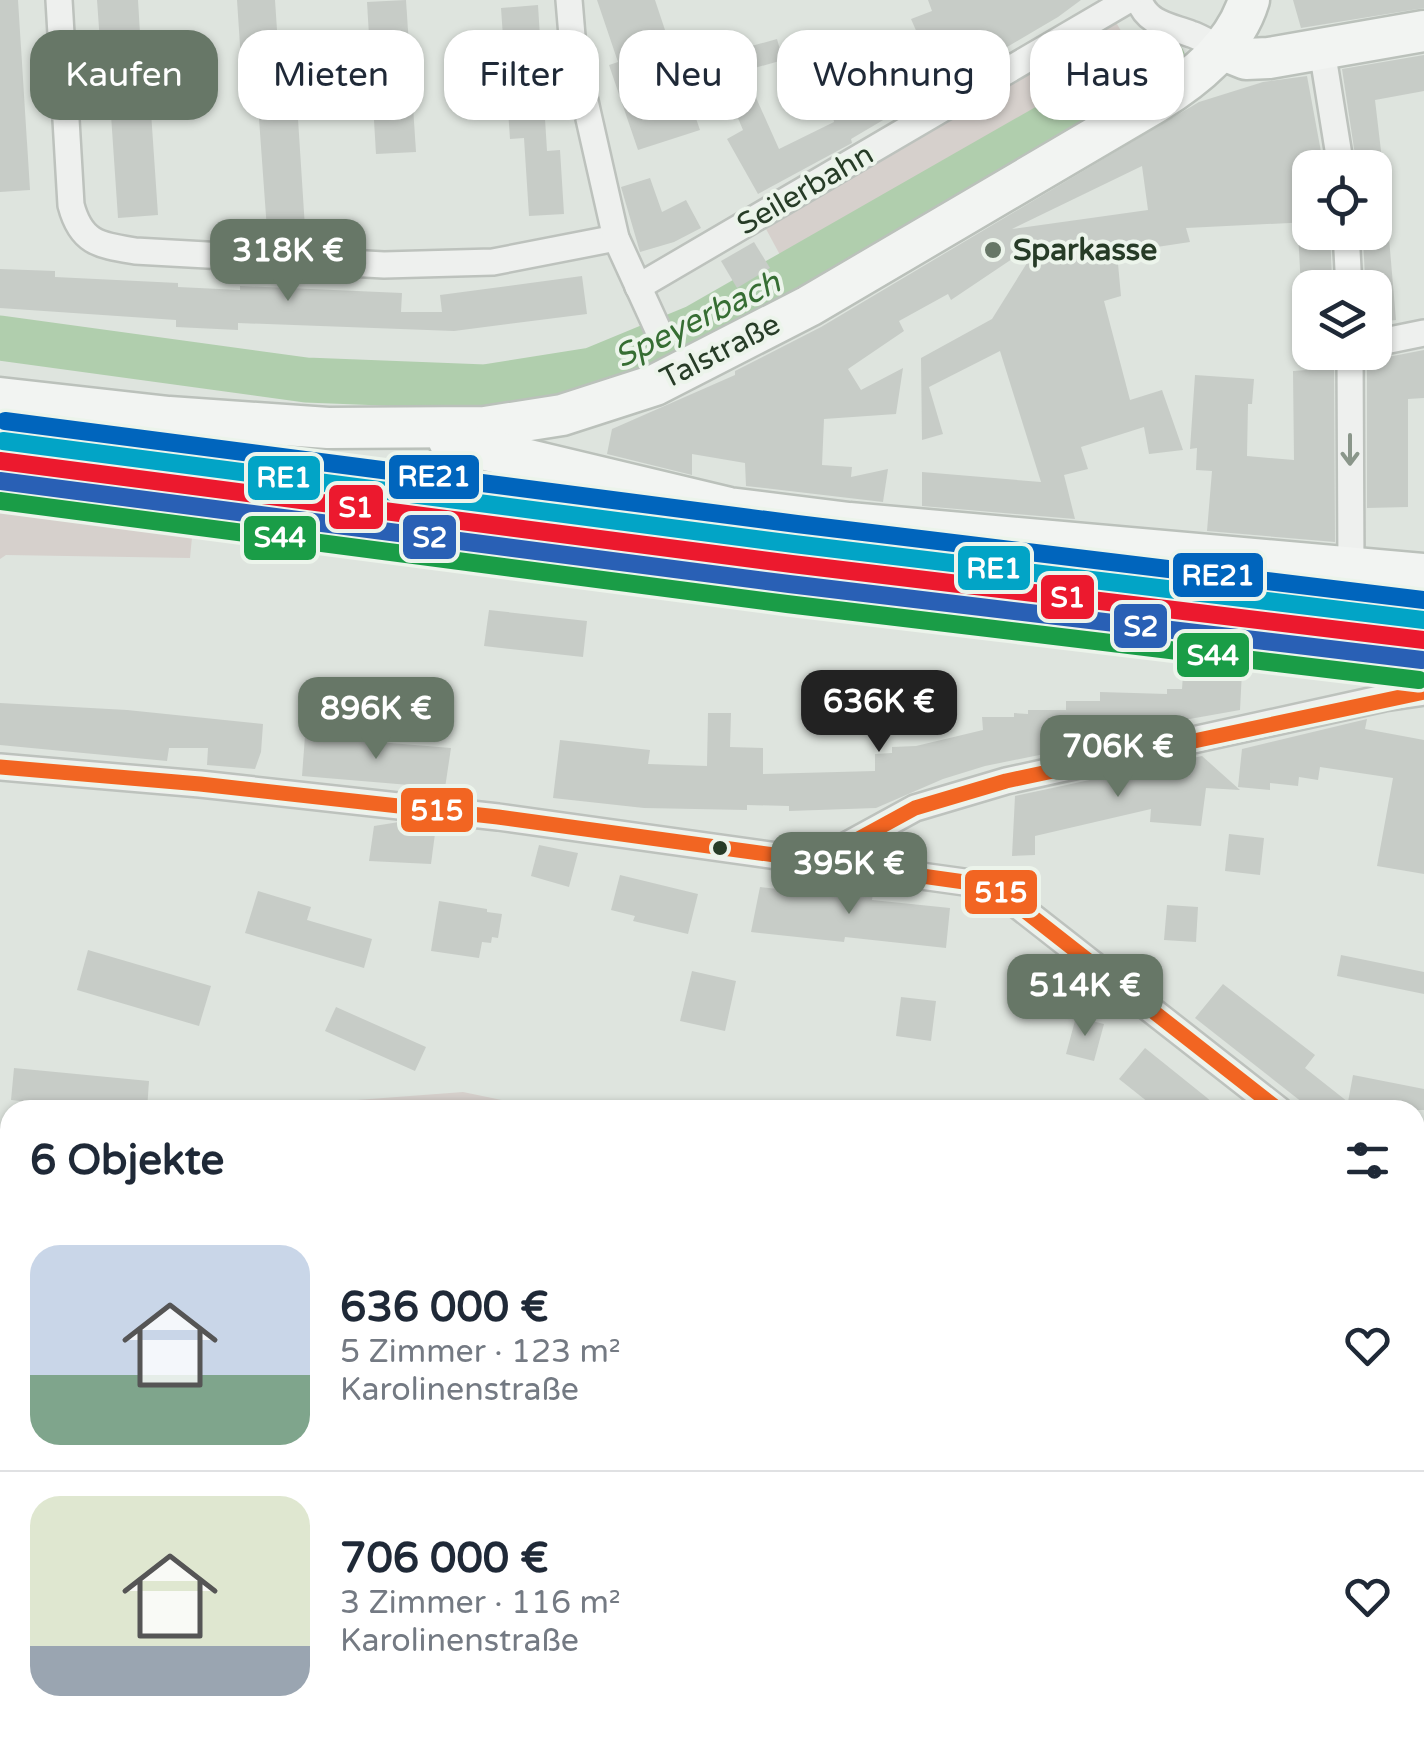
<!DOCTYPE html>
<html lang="de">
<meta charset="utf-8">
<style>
body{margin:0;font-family:"Varela Round",sans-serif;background:#f2f2f3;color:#1f2937;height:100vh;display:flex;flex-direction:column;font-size:38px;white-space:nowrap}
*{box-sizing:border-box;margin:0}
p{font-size:32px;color:#747a83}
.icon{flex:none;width:55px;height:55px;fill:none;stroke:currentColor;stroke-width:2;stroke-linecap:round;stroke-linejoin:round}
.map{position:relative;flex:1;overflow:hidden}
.panel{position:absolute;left:0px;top:1100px;width:1425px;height:642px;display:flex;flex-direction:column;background:#fff;border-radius:30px 30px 0 0;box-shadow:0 2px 8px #0004}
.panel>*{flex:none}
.top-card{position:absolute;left:30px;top:30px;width:1365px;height:90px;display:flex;gap:20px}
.controls{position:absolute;left:1292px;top:150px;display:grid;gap:20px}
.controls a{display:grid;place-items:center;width:100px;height:100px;border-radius:20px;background:#fff;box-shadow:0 2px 8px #0004;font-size:50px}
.price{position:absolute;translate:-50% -85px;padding:0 22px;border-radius:20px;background:#677767;color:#fff;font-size:32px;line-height:65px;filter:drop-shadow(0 2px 5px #0008)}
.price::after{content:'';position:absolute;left:50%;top:60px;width:30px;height:22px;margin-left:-15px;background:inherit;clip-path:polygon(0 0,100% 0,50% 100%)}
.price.current{background:#222;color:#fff}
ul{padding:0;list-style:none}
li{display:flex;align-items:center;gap:30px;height:250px;padding:0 30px}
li+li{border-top:2px solid #e0e1e3}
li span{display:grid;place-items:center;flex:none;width:280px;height:200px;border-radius:30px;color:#555}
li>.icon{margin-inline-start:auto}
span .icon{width:120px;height:120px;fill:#fffc;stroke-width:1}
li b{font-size:42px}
h2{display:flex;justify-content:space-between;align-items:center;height:120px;padding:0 30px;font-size:42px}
.pill{padding:0 35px;border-radius:30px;background:#fff;box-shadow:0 2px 8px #0004;font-size:35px;line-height:90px}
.pill.current{background:#677767;color:#fff}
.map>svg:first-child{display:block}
.green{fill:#d6d0cc}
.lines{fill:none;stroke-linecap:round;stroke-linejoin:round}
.river{stroke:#b0cead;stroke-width:45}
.building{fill:#c7ccc7;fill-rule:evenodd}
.street-casing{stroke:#bdc2bd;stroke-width:30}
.primary-casing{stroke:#bbc1bb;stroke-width:45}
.street{stroke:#eef0ee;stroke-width:25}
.primary{stroke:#f2f4f2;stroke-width:40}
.bus-1-casing{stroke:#ecf4eb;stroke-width:22}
.bus-1{stroke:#f26522;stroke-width:15}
.rail-1-casing{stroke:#ecf4eb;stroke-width:25}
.rail-2-casing{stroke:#ecf4eb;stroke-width:25}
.rail-3-casing{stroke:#ecf4eb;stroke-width:25}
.rail-4-casing{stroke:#ecf4eb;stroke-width:25}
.rail-5-casing{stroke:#ecf4eb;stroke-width:25}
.rail-1{stroke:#ec192e;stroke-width:18}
.rail-2{stroke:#2960b5;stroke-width:18}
.rail-3{stroke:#02a4c6;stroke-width:18}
.rail-4{stroke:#1a9d47;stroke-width:18}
.rail-5{stroke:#0065bd;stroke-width:18}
.oneway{stroke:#8a968a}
.poi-dot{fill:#677767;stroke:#ecf4eb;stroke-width:4}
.bus-dot{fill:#273c27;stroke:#ecf4eb;stroke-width:4}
.labels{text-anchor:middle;stroke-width:8;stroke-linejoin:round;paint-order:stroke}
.street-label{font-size:30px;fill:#273c27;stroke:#ecf4eb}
.poi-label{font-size:30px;font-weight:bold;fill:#273c27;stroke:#ecf4eb;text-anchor:start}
.water-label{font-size:32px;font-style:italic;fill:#366e33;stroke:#ecf4eb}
.line-badge{stroke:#ecf4eb;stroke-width:4}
.badge-label{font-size:28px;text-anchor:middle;font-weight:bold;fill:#fff}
</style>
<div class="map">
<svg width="1424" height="1741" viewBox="0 0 1424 1741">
<rect width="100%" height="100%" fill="#dee4de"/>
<g class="green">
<polygon points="1114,19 1140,63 786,266 766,229"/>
<polygon points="0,485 188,512 185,525 193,527 190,558 6,555 0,559"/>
<polygon points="463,1092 550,1110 238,1110 239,1109"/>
<polygon points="0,1229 10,1232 10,1732 238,1732 244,1741 0,1741"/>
<polygon points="627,1732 1053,1732 1066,1741 625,1741"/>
<polygon points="274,1733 479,1733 477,1741 279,1741"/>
</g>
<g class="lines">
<polyline class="river" points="0,338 306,380 485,387 592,370 696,327 1163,60"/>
</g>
<g class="building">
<polygon points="0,0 18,0 30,190 0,192"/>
<polygon points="97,0 138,0 142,68 148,68 158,215 118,218 108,71 102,71"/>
<polygon points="237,0 275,0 283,120 298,119 305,228 267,230 258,105 244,106"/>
<polygon points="406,0 416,152 376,154 367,2"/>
<polygon points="597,0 655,0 670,45 680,41 692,75 682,78 700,130 638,150 609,65 618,62"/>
<polygon points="928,0 1081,0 1058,17 851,139 852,143 758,194 727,139 743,130 712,57 777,39 783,60 744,71 779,149 834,122 827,87 819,89 817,82 813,84 808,62 918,35 911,19 932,11"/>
<polygon points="1293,0 1424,0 1424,8 1301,28"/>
<polygon points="538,5 547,151 560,150 564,214 529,216 524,138 510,139 501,8"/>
<polygon points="1424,55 1424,91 1375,100 1383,168 1357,168 1342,69"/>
<path d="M1307,76L1324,168H1310V222L1186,228L1190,242L1117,253L1121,296L1104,301L1130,400L1162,390L1183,450L1149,454L1144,427L1081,447L1088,469L1064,475L1075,519L922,506V472L1041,482L1000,351L929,387L943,434L922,440L921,358L992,319L1042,239L951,300L948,294L899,321L904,331L848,369L861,390L903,368L896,414L824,419L822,465L852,467L851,477L888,469L883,502L746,486L745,463L692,454V475L607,454L612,429L735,375V371L821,327L1199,102L1263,82ZM1142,166L1148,210L1012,229Z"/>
<polygon points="650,178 662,212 686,200 701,228 674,242 640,252 621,187"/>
<polygon points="1298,232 1330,232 1332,279 1324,280 1324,288 1301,288"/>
<polygon points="1389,238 1396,320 1375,322 1375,275 1365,276 1363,240"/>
<polygon points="754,242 770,268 737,288 721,261"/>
<polygon points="0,269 55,271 55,277 178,283 178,287 240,290 240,286 402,293 401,312 442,312 440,295 582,276 587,314 454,331 238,323 238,330 176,327 176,320 0,308"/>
<polygon points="1424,350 1424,398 1408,399 1408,507 1367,508 1367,361"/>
<polygon points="1334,368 1335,542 1207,531 1212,471 1196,470 1197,448 1190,449 1195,375 1254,379 1252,404 1248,404 1247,456 1294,460 1293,371"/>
<polygon points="489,610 587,621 583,657 484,646"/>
<polygon points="1184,660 1218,664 1218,670 1242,671 1240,710 1167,723 1133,733 1133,736 985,766 943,779 876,808 789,811 789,806 747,805 747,810 644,808 553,798 560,740 650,750 648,764 707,766 708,713 731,713 730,747 763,748 763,774 875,771 875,754 892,753 892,747 916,746 983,730 982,717 1014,717 1014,713 1028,714 1028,710 1066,710 1066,701 1100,701 1100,692 1167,694 1167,689 1182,689"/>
<polygon points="0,703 127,710 263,724 261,752 255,769 207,765 208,748 169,748 167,761 0,745"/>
<polygon points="1367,719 1365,729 1424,740 1424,874 1377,866 1393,778 1320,767 1318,780 1299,777 1298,786 1270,783 1270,790 1238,787 1242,749"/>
<polygon points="305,736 451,748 445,788 302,776"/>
<polygon points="1202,756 1240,790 1206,788 1201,826 1150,822 1151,809 1035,836 1035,855 1012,856 1015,796"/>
<polygon points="399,822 436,826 431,864 369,861 374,826"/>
<polygon points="1229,834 1264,838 1260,875 1225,871"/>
<polygon points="539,845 578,853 569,887 531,876"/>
<polygon points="620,875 698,894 688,934 633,921 635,916 611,910"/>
<polygon points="850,882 874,886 872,900 950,908 946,948 845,937 844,942 751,932 760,887 849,897"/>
<polygon points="258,891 311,907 307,920 372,939 364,968 245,933"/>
<polygon points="439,901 487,909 487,912 502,914 498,938 492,937 491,943 482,942 479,958 431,951"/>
<polygon points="1167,905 1198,907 1196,942 1164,940"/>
<polygon points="88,950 211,986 199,1026 77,990"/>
<polygon points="1341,955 1424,972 1424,994 1337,976"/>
<polygon points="692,971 736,981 725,1031 680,1021"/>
<polygon points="1223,984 1315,1055 1305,1068 1348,1102 1353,1075 1424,1089 1424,1110 1312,1110 1195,1018"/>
<polygon points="901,997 936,1001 931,1041 896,1036"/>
<polygon points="336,1007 426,1047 415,1071 325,1031"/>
<polygon points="1076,1017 1104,1024 1094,1061 1066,1054"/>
<polygon points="1145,1048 1206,1097 1221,1110 1158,1110 1119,1079"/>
<polygon points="14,1068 149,1081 147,1110 109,1110 11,1100"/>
</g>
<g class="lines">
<defs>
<g id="street">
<path d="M59,0L71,205C81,243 99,245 135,251L384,265L493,262L616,238"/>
<polyline points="569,0 573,48 616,238 659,332"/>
<path d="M1139,0C1147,24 1170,26 1191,34C1201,37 1211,44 1221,49"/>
<polyline points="1322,50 1341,168"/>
<polyline points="1346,232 1349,288"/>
<polyline points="638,287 1128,0"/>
<polyline points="1375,343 1424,333"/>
<polyline points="1350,352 1351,570"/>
<polyline points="0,767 200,784 498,817 993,886 1279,1110"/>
<polyline points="818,861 915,808 1006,781 1384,698 1424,692"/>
<polyline points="1415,1178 1424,1181"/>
<polyline points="1415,1494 1424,1495"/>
<polyline points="1108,1732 1117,1741"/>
</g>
<g id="primary">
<polyline points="1221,49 1246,59 1269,58 1424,31"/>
<path d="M0,398L169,417L328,428L485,427L562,415L655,385L809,306L1156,102C1195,78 1235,46 1249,0"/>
<polyline points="449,441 729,508 849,523 1424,574"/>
</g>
</defs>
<use href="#street" class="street-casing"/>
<use href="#primary" class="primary-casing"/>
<use href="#street" class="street"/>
<use href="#primary" class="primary"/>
<defs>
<g id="bus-1">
<polyline points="0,767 200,784 498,817 818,861 915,808 1006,781 1424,692"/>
<polyline points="801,859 993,886 1279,1110"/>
</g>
</defs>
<use href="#bus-1" class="bus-1-casing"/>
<use href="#bus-1" class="bus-1"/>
<defs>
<polyline id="rail-1" points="0,461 792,564 1424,640"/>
<polyline id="rail-2" points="0,481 789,584 1422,660"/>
<polyline id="rail-3" points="3,441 794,544 1424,620"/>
<polyline id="rail-4" points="0,501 787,604 1419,680"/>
<polyline id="rail-5" points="5,421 797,524 1424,600"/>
</defs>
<use href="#rail-1" class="rail-1-casing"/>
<use href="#rail-2" class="rail-2-casing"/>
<use href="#rail-3" class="rail-3-casing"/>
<use href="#rail-4" class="rail-4-casing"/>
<use href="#rail-5" class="rail-5-casing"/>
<use href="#rail-1" class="rail-1"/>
<use href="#rail-2" class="rail-2"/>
<use href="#rail-3" class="rail-3"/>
<use href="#rail-4" class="rail-4"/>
<use href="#rail-5" class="rail-5"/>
</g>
<defs><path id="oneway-shaft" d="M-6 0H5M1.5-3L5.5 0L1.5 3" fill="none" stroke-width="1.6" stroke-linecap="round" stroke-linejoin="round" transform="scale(2.5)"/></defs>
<use class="oneway" href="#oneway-shaft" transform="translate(1350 450) rotate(90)"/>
<circle class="poi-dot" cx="993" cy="250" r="10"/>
<circle class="bus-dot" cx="720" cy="848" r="9"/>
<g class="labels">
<g class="street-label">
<text transform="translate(805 189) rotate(-30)" y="10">Seilerbahn</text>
<text transform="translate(720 351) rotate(-27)" y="10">Talstraße</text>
</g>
<g class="poi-label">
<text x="1013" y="260">Sparkasse</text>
</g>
<g class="water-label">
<text transform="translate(697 319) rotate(-26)" y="11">Speyerbach</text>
</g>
</g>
<g class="line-badge">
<rect x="387" y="453" width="94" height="48" rx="10" fill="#0065bd"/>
<rect x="246" y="454" width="76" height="48" rx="10" fill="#02a4c6"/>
<rect x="327" y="483" width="58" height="48" rx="10" fill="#ec192e"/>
<rect x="401" y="513" width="57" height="48" rx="10" fill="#2960b5"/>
<rect x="242" y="514" width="76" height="48" rx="10" fill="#1a9d47"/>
<rect x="956" y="544" width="76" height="48" rx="10" fill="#02a4c6"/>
<rect x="1171" y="551" width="94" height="48" rx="10" fill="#0065bd"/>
<rect x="1039" y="573" width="57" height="48" rx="10" fill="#ec192e"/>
<rect x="1112" y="602" width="57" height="48" rx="10" fill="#2960b5"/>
<rect x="1175" y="631" width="76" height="48" rx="10" fill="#1a9d47"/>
<rect x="399" y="786" width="76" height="48" rx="10" fill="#f26522"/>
<rect x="963" y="868" width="76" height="48" rx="10" fill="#f26522"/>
</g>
<g class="badge-label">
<text x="434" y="486">RE21</text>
<text x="284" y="487">RE1</text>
<text x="356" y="517">S1</text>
<text x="430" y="547">S2</text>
<text x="280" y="547">S44</text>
<text x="994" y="578">RE1</text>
<text x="1218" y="585">RE21</text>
<text x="1068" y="607">S1</text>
<text x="1141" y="636">S2</text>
<text x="1213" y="665">S44</text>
<text x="437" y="820">515</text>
<text x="1001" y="902">515</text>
</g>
</svg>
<div class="controls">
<a><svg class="icon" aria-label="locate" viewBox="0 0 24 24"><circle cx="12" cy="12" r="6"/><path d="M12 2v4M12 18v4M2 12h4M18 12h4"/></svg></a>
<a><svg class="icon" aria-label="layers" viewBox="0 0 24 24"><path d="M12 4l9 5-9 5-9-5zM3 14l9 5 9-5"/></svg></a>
</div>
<b class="price" style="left:288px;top:304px">318K €</b>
<b class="price current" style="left:879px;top:755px">636K €</b>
<b class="price" style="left:376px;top:762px">896K €</b>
<b class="price" style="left:1118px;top:800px">706K €</b>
<b class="price" style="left:849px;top:917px">395K €</b>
<b class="price" style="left:1085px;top:1039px">514K €</b>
<div class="top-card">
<a class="pill current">Kaufen</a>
<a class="pill">Mieten</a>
<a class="pill">Filter</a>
<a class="pill">Neu</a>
<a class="pill">Wohnung</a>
<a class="pill">Haus</a>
</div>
<section class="panel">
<h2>6 Objekte<svg class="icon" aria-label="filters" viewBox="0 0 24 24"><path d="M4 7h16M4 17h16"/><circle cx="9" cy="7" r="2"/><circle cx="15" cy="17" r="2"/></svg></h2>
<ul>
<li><span style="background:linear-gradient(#c9d6e8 65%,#7fa58c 0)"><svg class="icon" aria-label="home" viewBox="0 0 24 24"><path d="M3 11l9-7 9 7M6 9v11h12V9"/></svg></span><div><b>636 000 €</b><p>5 Zimmer · 123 m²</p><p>Karolinenstraße</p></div><svg class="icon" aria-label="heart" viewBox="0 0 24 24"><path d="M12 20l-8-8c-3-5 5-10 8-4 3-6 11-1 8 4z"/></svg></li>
<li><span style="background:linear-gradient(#dfe7d0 75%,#9aa5b1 0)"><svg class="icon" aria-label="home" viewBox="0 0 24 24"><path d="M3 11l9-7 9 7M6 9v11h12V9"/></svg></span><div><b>706 000 €</b><p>3 Zimmer · 116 m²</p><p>Karolinenstraße</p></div><svg class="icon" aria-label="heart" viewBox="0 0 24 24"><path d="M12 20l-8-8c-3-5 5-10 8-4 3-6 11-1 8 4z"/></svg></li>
</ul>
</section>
</div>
